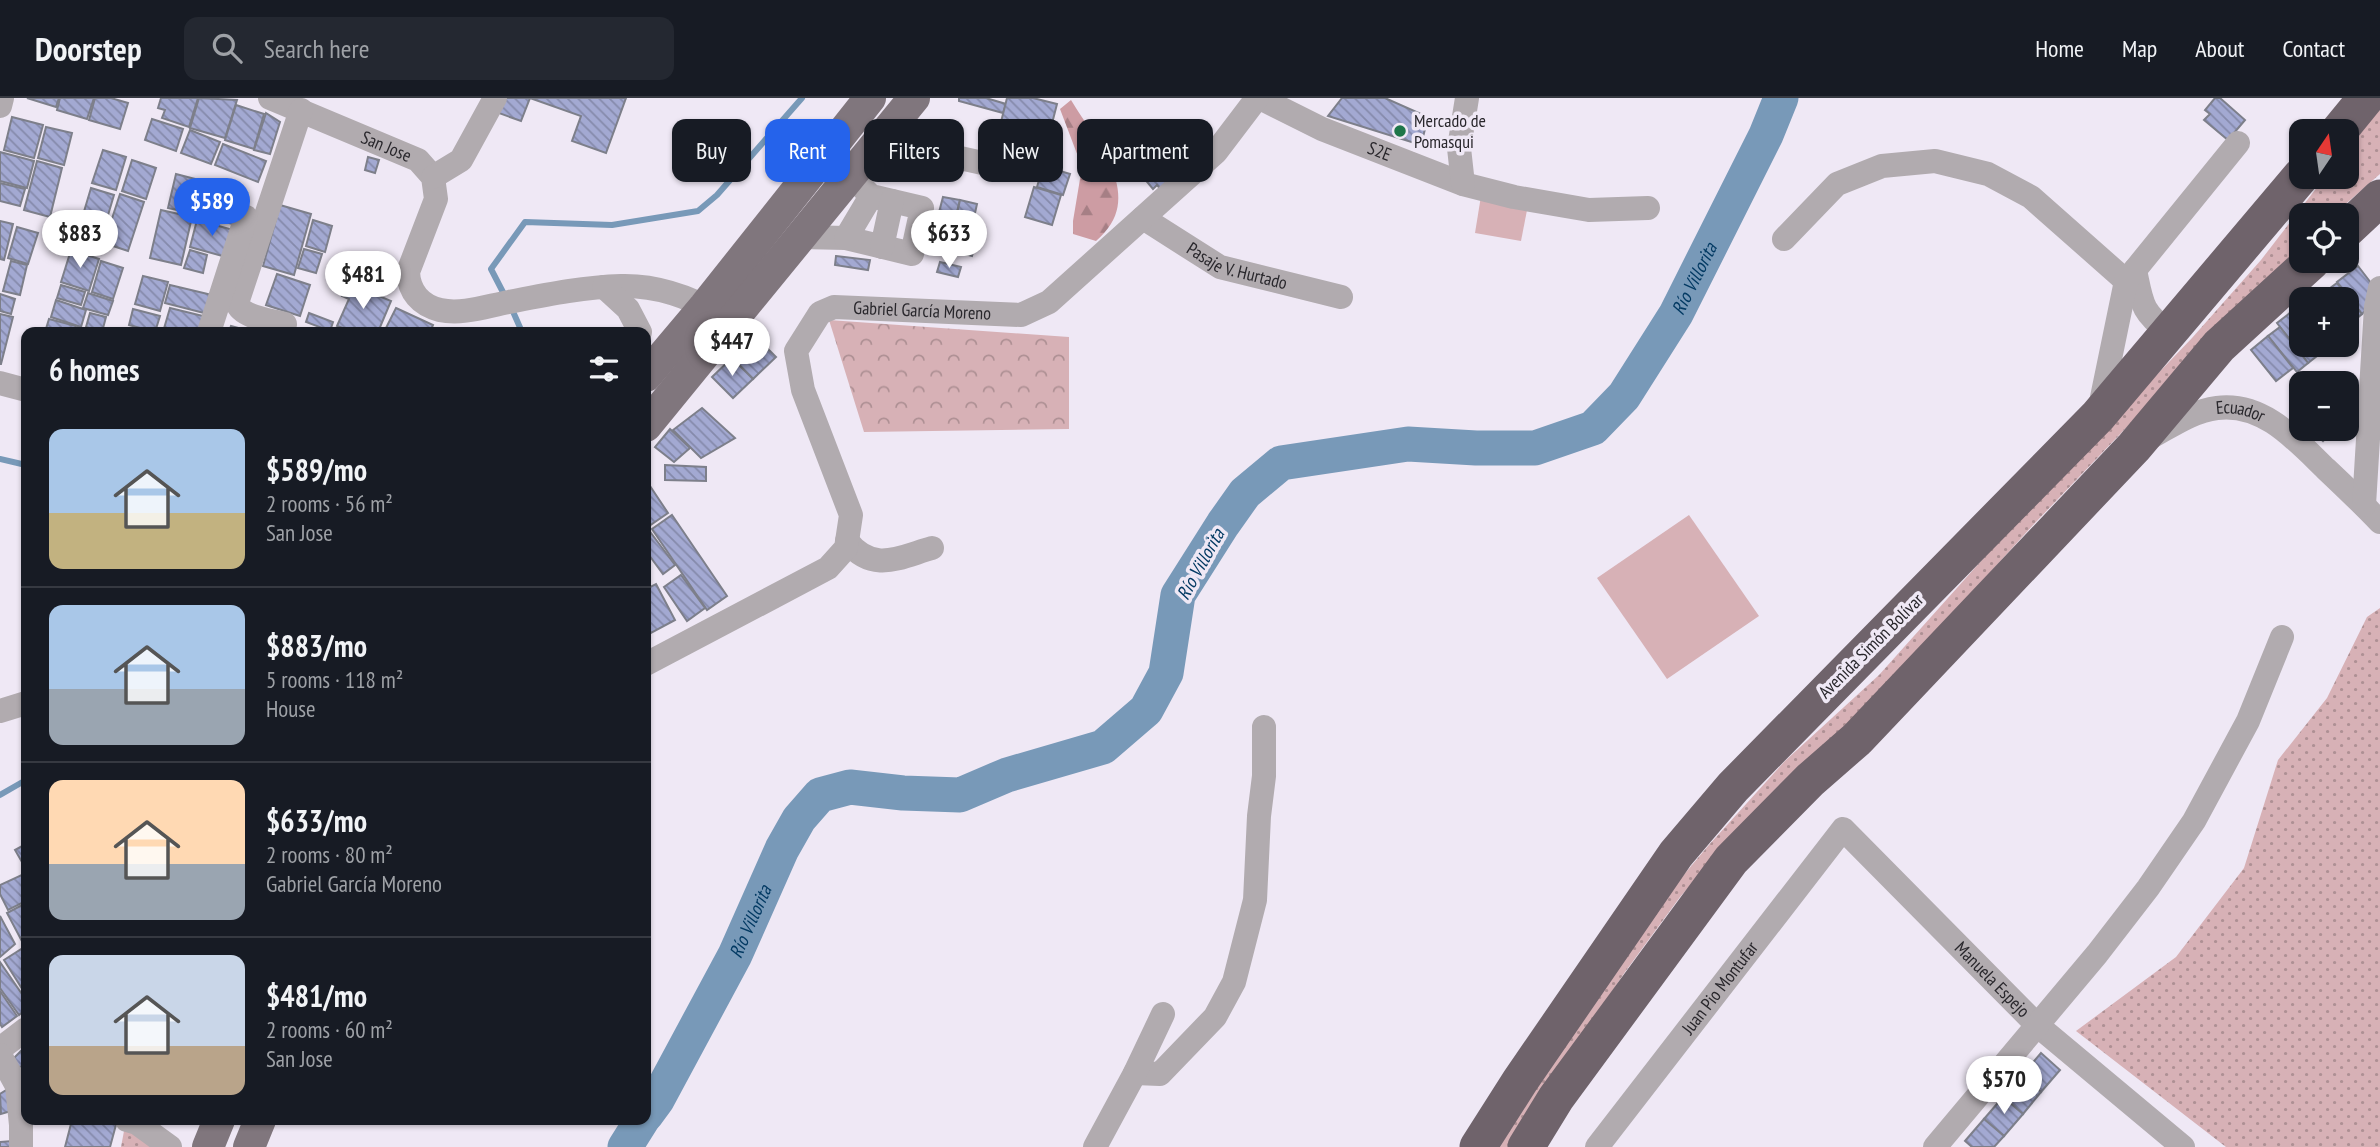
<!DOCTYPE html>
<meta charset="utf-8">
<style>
body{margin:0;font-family:"PT Sans Narrow",sans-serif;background:#242831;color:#f1f3f6;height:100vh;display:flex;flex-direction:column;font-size:26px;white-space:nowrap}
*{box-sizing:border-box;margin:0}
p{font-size:23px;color:#9ea1a6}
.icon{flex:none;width:38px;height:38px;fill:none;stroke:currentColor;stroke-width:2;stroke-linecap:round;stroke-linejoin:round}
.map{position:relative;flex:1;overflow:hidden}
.sheet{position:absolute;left:21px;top:229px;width:630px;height:798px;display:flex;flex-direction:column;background:#171b24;border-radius:14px;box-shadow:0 2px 5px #0004}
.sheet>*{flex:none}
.hud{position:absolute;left:672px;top:21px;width:665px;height:63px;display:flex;gap:14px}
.needle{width:46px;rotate:13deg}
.controls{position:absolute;left:2289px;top:21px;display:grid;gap:14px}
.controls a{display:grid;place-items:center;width:70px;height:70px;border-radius:14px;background:#171b24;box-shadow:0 2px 5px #0004;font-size:35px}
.price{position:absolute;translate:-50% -60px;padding:0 16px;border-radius:24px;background:#fff;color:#222;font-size:23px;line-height:46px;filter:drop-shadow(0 2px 4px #0008)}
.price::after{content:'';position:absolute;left:50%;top:42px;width:21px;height:16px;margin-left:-10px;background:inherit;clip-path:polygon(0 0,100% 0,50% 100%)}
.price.on{background:#2563eb;color:#fff}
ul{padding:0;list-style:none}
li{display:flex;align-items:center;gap:21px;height:175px;padding:0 28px}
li+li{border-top:2px solid #363941}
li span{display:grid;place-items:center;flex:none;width:196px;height:140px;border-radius:14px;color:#555}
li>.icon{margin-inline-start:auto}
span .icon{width:84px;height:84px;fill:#fffc;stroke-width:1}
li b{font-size:30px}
h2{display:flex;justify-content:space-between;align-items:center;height:84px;padding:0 28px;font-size:30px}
.chip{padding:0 24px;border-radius:14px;background:#171b24;box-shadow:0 2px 5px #0004;font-size:24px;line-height:63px}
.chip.on{background:#2563eb;color:#fff}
header{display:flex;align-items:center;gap:42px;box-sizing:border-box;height:98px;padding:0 35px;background:#171b24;border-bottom:2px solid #363941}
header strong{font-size:33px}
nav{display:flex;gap:38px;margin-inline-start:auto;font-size:24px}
.search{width:490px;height:63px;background:#242831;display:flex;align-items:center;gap:18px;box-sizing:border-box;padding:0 24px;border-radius:14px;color:#9ea1a6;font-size:26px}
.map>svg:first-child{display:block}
.grass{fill:url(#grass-dots)}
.forest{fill:url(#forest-firs)}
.park{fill:url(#park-crowns)}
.pitch{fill:#d7b1b6}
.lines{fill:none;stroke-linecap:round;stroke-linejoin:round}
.stream{stroke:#7899b8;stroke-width:6}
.river{stroke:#7899b8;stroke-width:35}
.building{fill:url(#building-back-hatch);stroke:#7d7f8a;stroke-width:2}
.minor{stroke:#b1abaf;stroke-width:24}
.major{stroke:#80767d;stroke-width:32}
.highway{stroke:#6f636b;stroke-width:37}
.poi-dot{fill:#1e7649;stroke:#efe8f5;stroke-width:2.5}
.labels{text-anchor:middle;stroke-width:7;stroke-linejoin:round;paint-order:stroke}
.poi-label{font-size:18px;fill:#29272c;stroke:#efe8f5;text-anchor:start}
.street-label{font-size:18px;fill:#29272c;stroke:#efe8f5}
.water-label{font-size:19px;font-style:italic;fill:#033a63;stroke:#efe8f5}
</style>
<header>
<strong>Doorstep</strong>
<div class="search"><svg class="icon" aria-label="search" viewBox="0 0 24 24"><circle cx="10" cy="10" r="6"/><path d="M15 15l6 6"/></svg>Search here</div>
<nav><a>Home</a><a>Map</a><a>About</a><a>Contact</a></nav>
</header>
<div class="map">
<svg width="2380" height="1049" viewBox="0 0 2380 1049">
<defs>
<pattern id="grass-dots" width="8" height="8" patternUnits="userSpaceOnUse" patternTransform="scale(1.75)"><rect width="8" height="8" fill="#d7b1b6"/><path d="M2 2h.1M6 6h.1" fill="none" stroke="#ae9094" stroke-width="1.8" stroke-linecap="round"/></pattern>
<pattern id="forest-firs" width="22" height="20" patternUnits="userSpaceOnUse" patternTransform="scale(1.75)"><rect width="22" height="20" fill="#cd9ca3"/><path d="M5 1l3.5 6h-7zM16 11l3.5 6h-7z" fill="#a67f85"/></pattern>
<pattern id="park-crowns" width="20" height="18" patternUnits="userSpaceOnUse" patternTransform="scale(1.75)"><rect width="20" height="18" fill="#d7b1b6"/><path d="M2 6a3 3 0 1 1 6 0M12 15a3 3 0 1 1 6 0" fill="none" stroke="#ae9094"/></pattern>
<pattern id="building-back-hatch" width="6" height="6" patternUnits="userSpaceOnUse" patternTransform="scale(1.75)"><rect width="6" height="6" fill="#a3a9d2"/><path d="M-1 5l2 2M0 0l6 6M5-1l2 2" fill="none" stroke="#858aab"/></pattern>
</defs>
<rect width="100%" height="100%" fill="#efe8f5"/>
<g class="grass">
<polygon points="2380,11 2380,76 2333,117 2301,117 2301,147 2035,425 1889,586 1716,758 1680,799 1625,874 1508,1049 1493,1049 1671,792 1708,748 1785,663 1879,577 2025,414 2192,240 2261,162 2325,79 2347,79 2347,51"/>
<polygon points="2380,510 2380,1049 2226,1049 2076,933 2176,859 2244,770 2278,662 2327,600 2367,519"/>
<polygon points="124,1033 138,1036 153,1049 121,1049"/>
</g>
<path class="forest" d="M1071,2C1097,45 1148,100 1096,143L1073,136V123L1082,69L1060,11Z"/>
<polygon class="park" points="829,222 1069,239 1069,331 864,334"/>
<g class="pitch">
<polygon points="1481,98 1528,107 1521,143 1475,135"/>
<polygon points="1689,417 1759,518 1667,581 1597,480"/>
</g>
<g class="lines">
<g class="stream">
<polyline points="506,200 491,171 525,124 612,127 698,113 717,97 802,0"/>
<polyline points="511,209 522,234"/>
<polyline points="0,361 26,367"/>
<polyline points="0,697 26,682"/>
</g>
<g class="river">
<path id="s1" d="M646,1017L657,1002L735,857L782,751L799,721L820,697L850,689L903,695L960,697L1007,677L1103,649L1146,612L1166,575L1178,497L1223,426L1245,395L1281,365L1408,346L1476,350H1535L1593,330L1624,298L1676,216L1766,37L1781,0"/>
<polyline points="625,1049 642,1022"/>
</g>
</g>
<g class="building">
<polygon points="27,0 59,0 56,9"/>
<polygon points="60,0 94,0 87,21 57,12"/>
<polygon points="95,0 111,0 128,5 120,31 89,22"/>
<polygon points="161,0 198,0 189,29 162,20 165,12 158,10"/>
<polygon points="199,0 237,2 225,40 190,30"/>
<polygon points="501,0 530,0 521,23 496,14"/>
<polygon points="530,0 626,0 606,55 572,43 581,18"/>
<polygon points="959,0 986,0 1006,6 1003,15 959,3"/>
<polygon points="1007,0 1033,0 1057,6 1038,80 990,68"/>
<polygon points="1342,0 1385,0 1428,19 1421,47 1328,18"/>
<polygon points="2215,0 2220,0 2245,22 2228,42 2204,22 2210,16 2205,12"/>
<polygon points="236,7 264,16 254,51 225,42"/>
<polygon points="266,15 280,24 270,56 254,52"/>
<polygon points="12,19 43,27 34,60 4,52"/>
<polygon points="152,21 183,31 176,53 145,42"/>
<polygon points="1185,23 1207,49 1163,94 1157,87 1153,91 1123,55 1159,25 1168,37"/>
<polygon points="46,29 72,35 64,67 38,60"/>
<polygon points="190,32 220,44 211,66 181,55"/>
<polygon points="223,46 266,63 258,84 215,67"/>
<polygon points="103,52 126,59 116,92 92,85"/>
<polygon points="0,54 34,63 27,90 0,83"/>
<polygon points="368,59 379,62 375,75 365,72"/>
<polygon points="132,62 156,70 146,101 122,93"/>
<polygon points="37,63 62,70 50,119 24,112"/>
<polygon points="1043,68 1070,76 1063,97 1037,89"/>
<polygon points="176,76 199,82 191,115 168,110"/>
<polygon points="0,85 25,91 20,108 0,103"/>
<polygon points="202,85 245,96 237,127 194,116"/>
<polygon points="1034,89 1061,97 1052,127 1025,119"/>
<polygon points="91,90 114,97 100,144 77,137"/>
<polygon points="120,96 144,104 128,153 104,145"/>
<polygon points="943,99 960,102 953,130 936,126"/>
<polygon points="960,102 977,106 971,133 954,129"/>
<polygon points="280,107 311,116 294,177 263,168"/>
<polygon points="161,112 192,119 181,167 150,160"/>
<polygon points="197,122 233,132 226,159 190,149"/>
<polygon points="313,122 332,128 325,154 306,148"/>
<polygon points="0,123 13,126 4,162 0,161"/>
<polygon points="17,129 38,135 28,166 8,160"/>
<polygon points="955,136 976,141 972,158 950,152"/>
<polygon points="304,151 322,156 316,175 298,170"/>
<polygon points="71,152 99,161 89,193 61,184"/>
<polygon points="190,152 207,157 203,175 184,170"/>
<polygon points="836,158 870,162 868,172 835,167"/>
<polygon points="11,163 27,167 20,197 3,193"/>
<polygon points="101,163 123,170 113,201 92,194"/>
<polygon points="940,164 961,169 958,179 937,174"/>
<polygon points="2358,168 2371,185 2366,212 2362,216 2337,184"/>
<polygon points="277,176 310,187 300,218 266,207"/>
<polygon points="143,178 168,184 160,213 135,206"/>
<polygon points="348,185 391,203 378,234 354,234 337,228 349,201 342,198"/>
<polygon points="2337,185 2362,216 2350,226 2347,222 2347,201 2330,201 2325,194"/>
<polygon points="61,187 85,194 81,207 57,200"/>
<polygon points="170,187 212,197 208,216 165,205"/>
<polygon points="2323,192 2330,201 2312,201"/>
<polygon points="88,195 113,203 108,217 83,210"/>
<polygon points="0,196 15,201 11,216 0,213"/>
<polygon points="56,202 86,212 81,229 51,219"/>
<polygon points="2300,208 2301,210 2301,229 2290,215"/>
<polygon points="170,210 207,219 203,234 163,234"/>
<polygon points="396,210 433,227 430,234 384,234"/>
<polygon points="133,211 160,218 155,234 129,227"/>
<polygon points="90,215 106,219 102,234 86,229"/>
<polygon points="309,215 333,224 330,233 306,224"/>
<polygon points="2290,215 2301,229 2301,247 2316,247 2322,254 2308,265 2277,225"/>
<polygon points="0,216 13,219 1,266 0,266"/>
<polygon points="49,221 76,228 74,234 45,234"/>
<polygon points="231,228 253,234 229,234"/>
<polygon points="78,229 98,234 77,234"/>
<polygon points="2280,229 2308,265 2297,274 2268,238"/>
<polygon points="755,238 776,259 753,281 732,260"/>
<polygon points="2268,238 2293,270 2276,283 2251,252"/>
<polygon points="2316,247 2331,247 2322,254"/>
<polygon points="732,260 753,281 733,300 712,279"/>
<polygon points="702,310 735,340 701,360 673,332"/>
<polygon points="670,331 690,350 674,364 655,349"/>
<polygon points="2310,331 2335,331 2323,343"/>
<polygon points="665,367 706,369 706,383 665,382"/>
<polygon points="646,382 668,415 649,428 646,423"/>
<polygon points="672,417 727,498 707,512 652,431"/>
<polygon points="648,431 675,467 663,476 646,453 646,433"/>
<polygon points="681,477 705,510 687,523 664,489"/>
<polygon points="656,486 675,522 651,535 646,525 646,491"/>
<polygon points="26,746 26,771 15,752"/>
<polygon points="26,775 26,803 8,812 0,796 0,787"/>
<polygon points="26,805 26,845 24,847 7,815"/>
<polygon points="0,818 15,846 0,859"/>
<polygon points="23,850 26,855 26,897 4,862"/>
<polygon points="0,864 26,902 26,911 19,917 0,890"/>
<polygon points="0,893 17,918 2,929 0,926"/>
<polygon points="26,948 26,966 18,970 13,961"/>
<polygon points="2041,955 2060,972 2041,994 2022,977"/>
<polygon points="2022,977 2041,994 2023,1016 2003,999"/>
<polygon points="8,991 11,1013 1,1016 0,996"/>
<polygon points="2003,999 2023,1016 2004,1038 1984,1021"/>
<polygon points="1984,1021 2004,1038 1994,1049 1972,1049 1965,1043"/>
<polygon points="72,1022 117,1023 110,1049 65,1049"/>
<polygon points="12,1043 12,1049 0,1049 0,1044"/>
</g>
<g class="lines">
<g class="minor">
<path id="s2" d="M270,0L418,62L433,79L436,101L408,174C409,194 420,207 440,212C462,217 487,208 509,204C545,197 584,189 621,188C657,187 688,198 719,216"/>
<path id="s3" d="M1260,0L1322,31L1463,86L1514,99L1589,112L1648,110"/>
<polyline points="0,8 2,0"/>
<polyline points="885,35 924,52 987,66"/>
<polyline points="433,79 461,62 495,0"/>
<polyline points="1463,86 1459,50 1467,0"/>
<path id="s4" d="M1143,120L1220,169L1341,199"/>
<polyline points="801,139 846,140 912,156 922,110 871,98 863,90 857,70"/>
<polyline points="846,140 871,98"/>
<polyline points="1784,141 1837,86 1882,68 1935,63 1988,76 2031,99 2126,183"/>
<polyline points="882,149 892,103"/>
<path d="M2135,172C2142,205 2141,214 2169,234"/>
<polyline points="604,189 628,211 640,234"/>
<path d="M285,226C271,222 242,220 237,205L301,12"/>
<polyline points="209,234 246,119"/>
<polyline points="0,285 26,292"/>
<polyline points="2099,314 2126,183 2238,45"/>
<path id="s5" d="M2153,338C2173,327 2193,313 2217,310C2263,304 2296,342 2326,371C2344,388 2363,406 2380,424"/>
<polyline points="2364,407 2376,209 2380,190"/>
<path d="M847,443C873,476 900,459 932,450"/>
<path id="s6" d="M646,566L828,470L846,450L851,417L803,292L796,253L820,215L834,209L1021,217L1049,204L1216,54L1257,0"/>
<polyline points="0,613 26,605"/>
<polyline points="0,951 26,931"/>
<polyline points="0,957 17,988 21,1027 21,1049"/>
<polyline points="1135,975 1160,976 1215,919 1234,884 1255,802 1259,718 1264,678 1264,629"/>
<polyline points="127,1022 137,1025 170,1049"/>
<polyline points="1095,1049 1135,975 1163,916"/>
<path id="s7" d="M1597,1049L1843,731L2037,927L2183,1049"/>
<polyline points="1935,1049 2097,856 2148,790 2194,723 2248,623 2282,539"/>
</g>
<g class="major">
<polyline points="646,278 705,208 870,0"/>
<polyline points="646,328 914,0"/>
<polyline points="208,1049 219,1022"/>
<polyline points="249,1049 260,1022"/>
</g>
<g class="highway">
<polyline points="2339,33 2366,0"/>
<polyline points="2347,131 2380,100"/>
<polyline points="1478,1049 1520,983 1676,756 1733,689 2098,318 2301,78"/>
<polyline points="1526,1049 1556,1000 1731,762 1810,682 1857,641 2134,349 2219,248 2312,163"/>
</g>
</g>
<circle class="poi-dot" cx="1400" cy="33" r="7"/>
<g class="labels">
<g class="poi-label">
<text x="1414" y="29">Mercado de<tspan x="1414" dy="21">Pomasqui</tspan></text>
</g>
<g class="street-label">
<text dy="6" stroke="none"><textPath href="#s2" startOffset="126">San Jose</textPath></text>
<text dy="6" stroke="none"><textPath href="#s3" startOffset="131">S2E</textPath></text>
<text dy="6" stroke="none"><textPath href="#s4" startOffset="107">Pasaje V. Hurtado</textPath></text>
<text dy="6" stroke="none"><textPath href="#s6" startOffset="588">Gabriel García Moreno</textPath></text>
<text dy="6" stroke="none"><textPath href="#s5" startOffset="94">Ecuador</textPath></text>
<text transform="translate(1871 548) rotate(-45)" y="6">Avenida Simón Bolívar</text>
<text dy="6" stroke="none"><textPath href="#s7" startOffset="614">Manuela Espejo</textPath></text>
<text dy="6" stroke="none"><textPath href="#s7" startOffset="201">Juan Pio Montufar</textPath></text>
</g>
<g class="water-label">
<text dy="7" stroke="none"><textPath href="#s1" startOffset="1503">Río Villorita</textPath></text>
<text transform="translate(1200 466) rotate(-61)" y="7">Río Villorita</text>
<text dy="7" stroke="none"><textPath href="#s1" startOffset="220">Río Villorita</textPath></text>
</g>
</g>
</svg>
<div class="controls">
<a><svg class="needle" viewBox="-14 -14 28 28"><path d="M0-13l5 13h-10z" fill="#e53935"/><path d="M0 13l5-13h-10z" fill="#9ea1a6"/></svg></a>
<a><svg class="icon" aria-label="locate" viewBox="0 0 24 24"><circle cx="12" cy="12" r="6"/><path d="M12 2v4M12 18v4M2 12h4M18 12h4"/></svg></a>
<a>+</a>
<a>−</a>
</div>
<b class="price on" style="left:212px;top:140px">$589</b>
<b class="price" style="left:80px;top:172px">$883</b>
<b class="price" style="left:949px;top:172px">$633</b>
<b class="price" style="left:363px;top:213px">$481</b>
<b class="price" style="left:732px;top:280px">$447</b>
<b class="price" style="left:2004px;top:1018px">$570</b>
<div class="hud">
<a class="chip">Buy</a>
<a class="chip on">Rent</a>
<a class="chip">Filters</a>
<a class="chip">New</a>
<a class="chip">Apartment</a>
</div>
<section class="sheet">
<h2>6 homes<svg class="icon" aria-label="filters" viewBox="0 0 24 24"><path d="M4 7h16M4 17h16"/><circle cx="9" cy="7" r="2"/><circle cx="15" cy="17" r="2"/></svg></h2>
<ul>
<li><span style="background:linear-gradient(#a9c7e8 60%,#c2b280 0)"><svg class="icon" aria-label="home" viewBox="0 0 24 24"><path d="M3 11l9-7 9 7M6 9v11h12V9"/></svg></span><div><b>$589/mo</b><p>2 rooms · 56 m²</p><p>San Jose</p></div></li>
<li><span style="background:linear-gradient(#a9c7e8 60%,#9aa5b1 0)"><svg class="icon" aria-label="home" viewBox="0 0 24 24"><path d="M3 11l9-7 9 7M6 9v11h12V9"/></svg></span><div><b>$883/mo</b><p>5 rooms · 118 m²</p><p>House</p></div></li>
<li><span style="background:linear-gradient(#ffd9b3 60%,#9aa5b1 0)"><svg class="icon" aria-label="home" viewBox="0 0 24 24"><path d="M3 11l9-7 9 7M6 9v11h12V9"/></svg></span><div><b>$633/mo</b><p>2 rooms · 80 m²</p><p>Gabriel García Moreno</p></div></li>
<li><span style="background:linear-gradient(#c9d6e8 65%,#b9a48a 0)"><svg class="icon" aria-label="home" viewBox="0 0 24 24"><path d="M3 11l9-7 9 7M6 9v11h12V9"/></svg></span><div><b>$481/mo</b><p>2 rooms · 60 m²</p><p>San Jose</p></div></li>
</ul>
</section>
</div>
